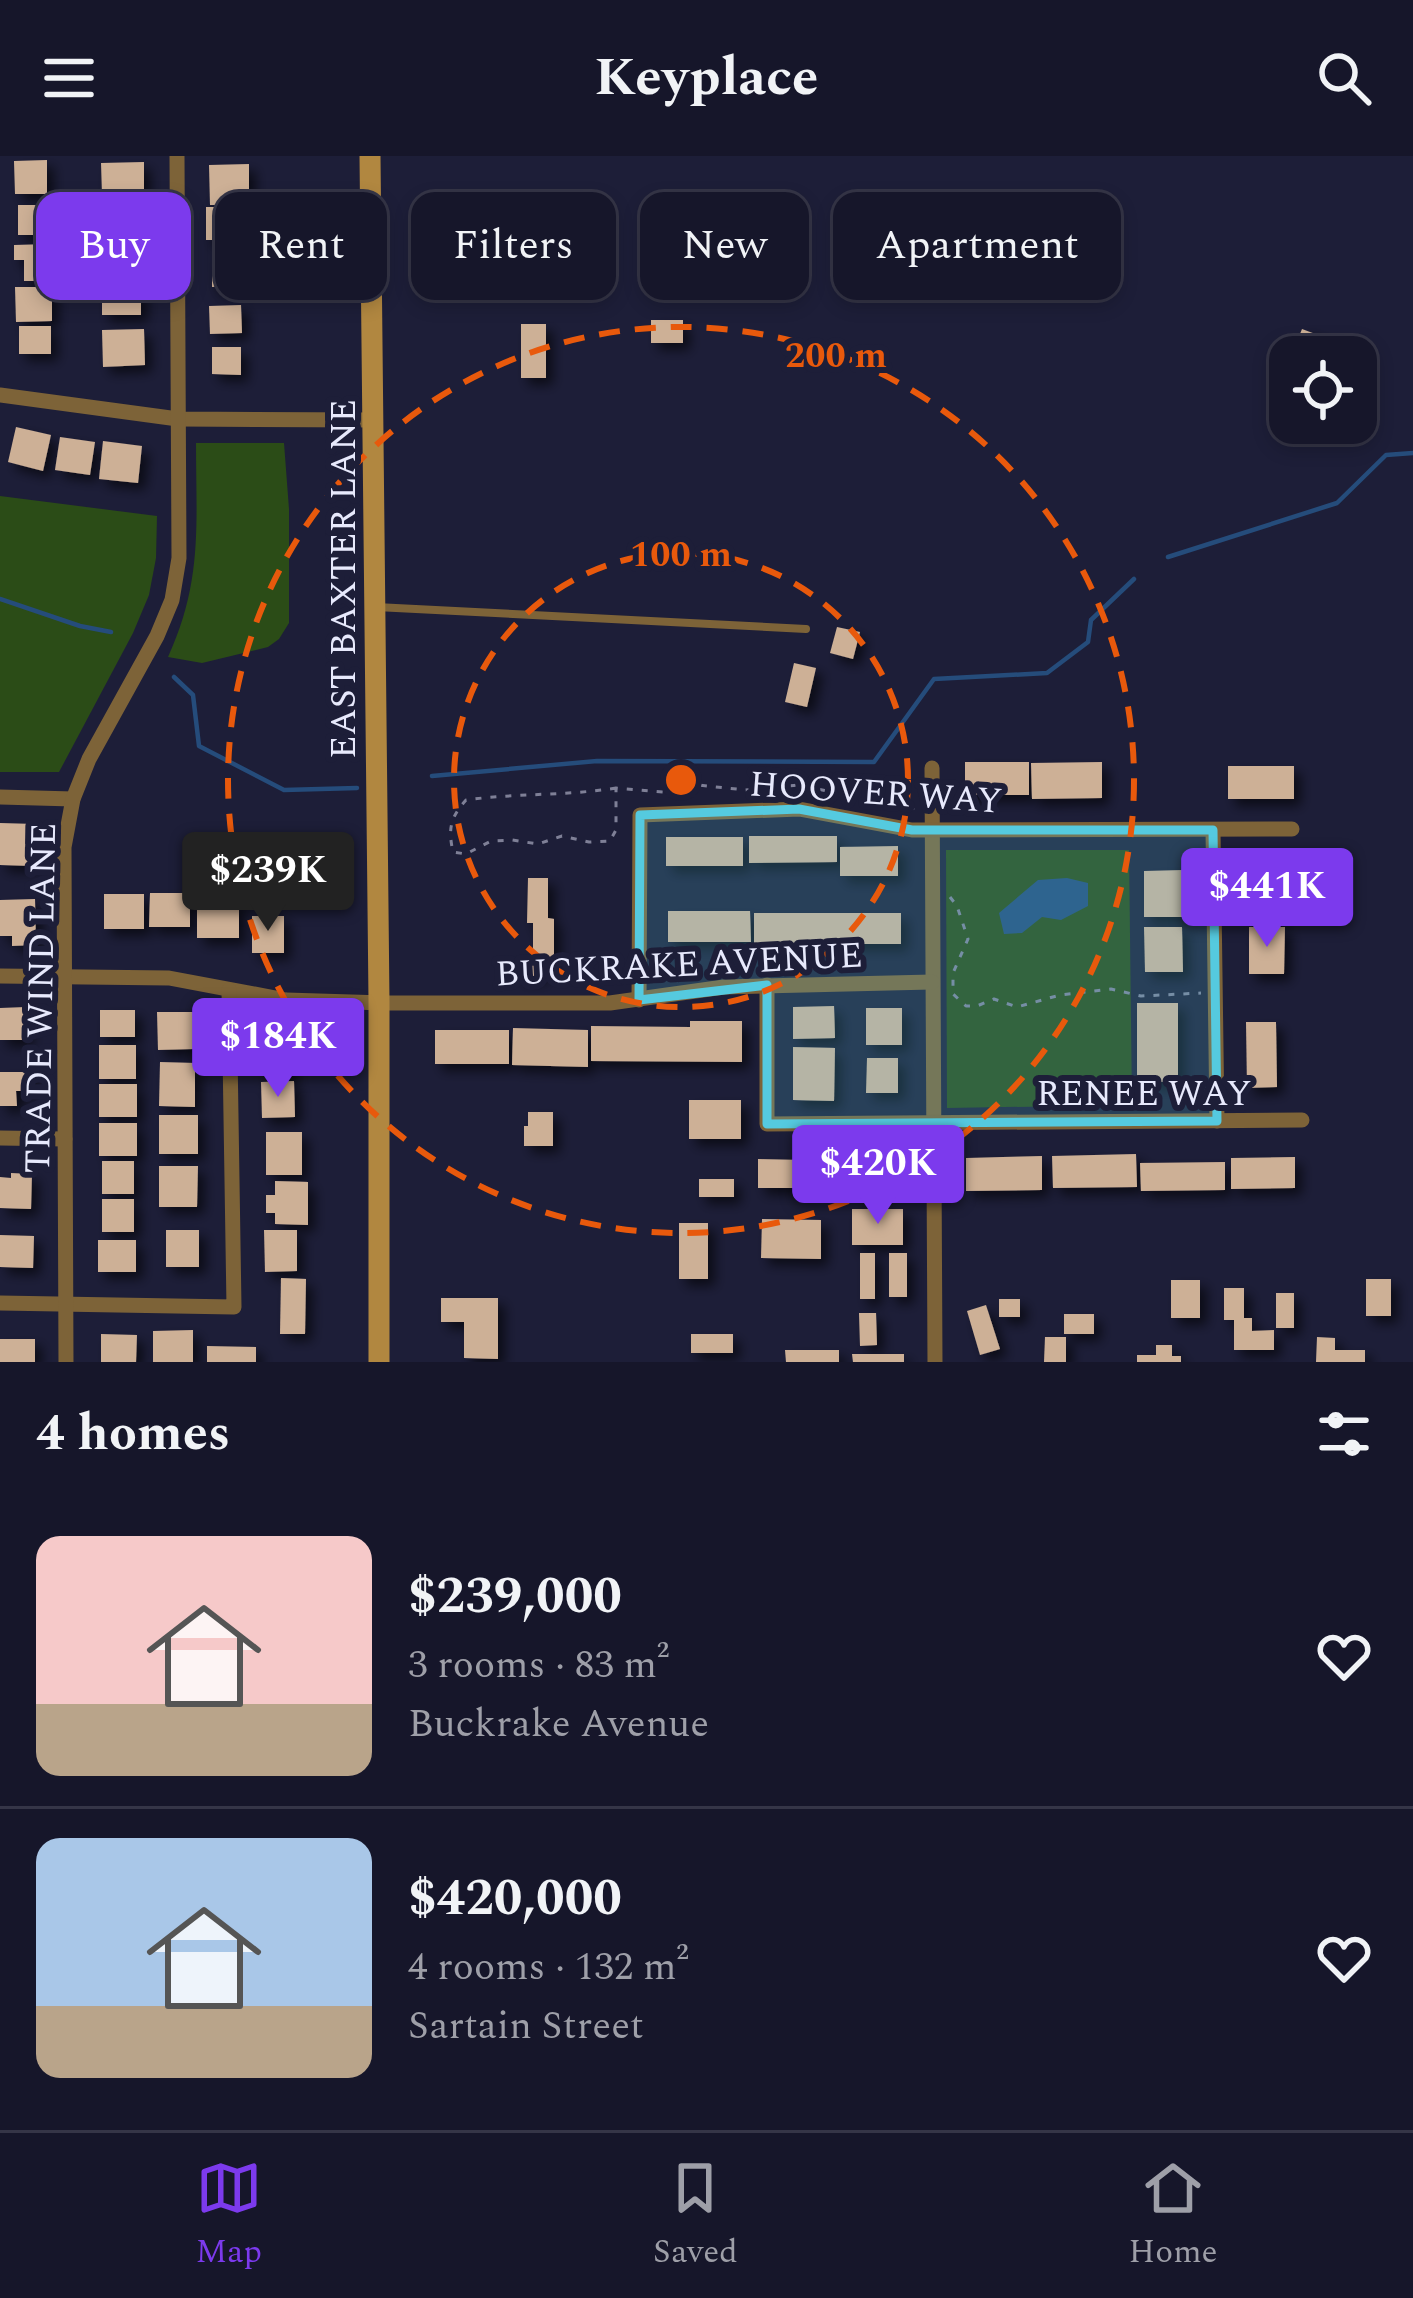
<!DOCTYPE html>
<meta charset="utf-8">
<style>
body{margin:0;font-family:Spectral,serif;background:#1f1f32;color:#f1f3f6;height:100vh;display:flex;flex-direction:column;font-size:45px;white-space:nowrap}
*{box-sizing:border-box;margin:0}
p{font-size:39px;color:#9e9fa8}
.icon{flex:none;width:66px;height:66px;fill:none;stroke:currentColor;stroke-width:2;stroke-linecap:round;stroke-linejoin:round}
.map{position:relative;height:1206px;overflow:hidden}
.panel{display:flex;flex-direction:column;background:#16162a;flex:1}
.panel>*{flex:none}
.guide{position:absolute;left:36px;top:36px;width:1341px;height:108px;display:flex;gap:24px}
.buttons{position:absolute;left:1269px;top:180px;display:grid;gap:24px}
.buttons a{display:grid;place-items:center;width:108px;height:108px;border-radius:24px;background:#16162a;box-shadow:0 6px 18px #0003,0 0 0 3px #353547;font-size:60px}
.price{position:absolute;translate:-50% -102px;padding:0 27px;border-radius:12px;background:#7c3aed;color:#fff;font-size:39px;line-height:78px;filter:drop-shadow(0 3px 6px #0008)}
.price::after{content:'';position:absolute;left:50%;top:72px;width:36px;height:27px;margin-left:-18px;background:inherit;clip-path:polygon(0 0,100% 0,50% 100%)}
.price.current{background:#222;color:#fff}
ul{padding:0;list-style:none}
li{display:flex;align-items:center;gap:36px;height:300px;padding:0 36px}
li+li{border-top:3px solid #353547}
li span{display:grid;place-items:center;flex:none;width:336px;height:240px;border-radius:24px;color:#555}
li>.icon{margin-inline-start:auto}
span .icon{width:144px;height:144px;fill:#fffc;stroke-width:1}
li b{font-size:51px}
h2{display:flex;justify-content:space-between;align-items:center;height:144px;padding:0 36px;font-size:51px}
.tag{padding:0 42px;border-radius:24px;background:#16162a;box-shadow:0 6px 18px #0003,0 0 0 3px #353547;font-size:42px;line-height:108px}
.tag.current{background:#7c3aed;color:#fff}
header{display:flex;justify-content:space-between;align-items:center;height:156px;padding:0 36px;background:#16162a;font-size:54px;font-weight:700}
.tabs{display:flex;justify-content:space-around;align-items:center;height:168px;border-top:3px solid #353547;background:#16162a;font-size:33px;color:#9e9fa8}
.tabs a{display:grid;justify-items:center;gap:6px}
.tabs .current{color:#7c3aed}
.map>svg:first-child{display:block}
.green{fill:#2b4c17}
.water{fill:#254c7b}
.lines{fill:none;stroke-linecap:round;stroke-linejoin:round}
.stream{stroke:#254c7b;stroke-width:4.5}
.building{fill:#cdb096;filter:url(#shadow)}
.path{stroke:#7f8097;stroke-width:3;stroke-dasharray:6 9;stroke-linecap:butt}
.lane{stroke:#7d6338;stroke-width:8}
.street{stroke:#7d6338;stroke-width:15}
.secondary{stroke:#b18740;stroke-width:21}
.marked{fill:#55cadf;fill-opacity:0.2;stroke:#55cadf;stroke-width:9;stroke-linejoin:round}
.ring{fill:none;stroke:#e8590c;stroke-width:6;stroke-dasharray:21 15}
.labels{text-anchor:middle;stroke-width:12;stroke-linejoin:round;paint-order:stroke}
.street-label{font-size:36px;fill:#e7e9fc;stroke:#1d1e38}
.centre{fill:#e8590c;stroke:#1d1e38;stroke-width:6}
.ring-label{font-size:36px;text-anchor:middle;font-weight:bold;fill:#e8590c;stroke:#1d1e38;stroke-width:12;stroke-linejoin:round;paint-order:stroke}
</style>
<header><svg class="icon" aria-label="menu" viewBox="0 0 24 24"><path d="M4 6h16M4 12h16M4 18h16"/></svg>Keyplace<svg class="icon" aria-label="search" viewBox="0 0 24 24"><circle cx="10" cy="10" r="6"/><path d="M15 15l6 6"/></svg></header>
<div class="map">
<svg width="1413" height="1206" viewBox="0 0 1413 1206">
<defs>
<filter id="shadow"><feDropShadow dx="7" dy="7" stdDeviation="6" flood-color="#0009"/></filter>
</defs>
<rect width="100%" height="100%" fill="#1d1e38"/>
<g class="green">
<path d="M196,287H284L289,353V467L279,483L268,491L202,507L168,501C203,425 196,368 196,287Z"/>
<polygon points="0,340 157,360 156,402 149,439 133,477 59,616 0,616"/>
<polygon points="946,694 1129,694 1132,949 947,952"/>
</g>
<polygon class="water" points="1067,722 1088,727 1088,750 1061,764 1042,761 1022,777 1004,778 999,757 1038,724"/>
<g class="lines">
<g class="stream">
<polyline points="1168,401 1337,347 1386,299 1413,297"/>
<polyline points="0,443 80,470 111,476"/>
<polyline points="174,521 193,539 199,590 284,634 357,632"/>
<polyline points="432,620 597,605 874,606 934,523 1047,517 1088,486 1091,464 1134,423"/>
</g>
</g>
<g class="building">
<polygon points="47,4 47,38 15,38 14,5"/>
<polygon points="144,6 144,37 102,38 101,7"/>
<polygon points="249,8 249,49 210,49 209,9"/>
<polygon points="100,47 142,47 142,79 101,79"/>
<polygon points="18,49 55,49 56,79 18,79"/>
<polygon points="206,51 238,51 238,68 245,68 245,84 206,84"/>
<polygon points="53,88 53,125 24,125 24,104 14,104 14,89"/>
<polygon points="97,91 141,92 140,122 96,121"/>
<polygon points="248,96 249,130 212,131 212,97"/>
<polygon points="15,131 52,131 52,165 16,166"/>
<rect x="102" y="132" width="39" height="27"/>
<polygon points="241,149 242,177 210,178 209,150"/>
<rect x="651" y="164" width="32" height="23"/>
<rect x="521" y="168" width="25" height="54"/>
<rect x="19" y="170" width="32" height="28"/>
<polygon points="144,173 145,209 103,211 102,174"/>
<polygon points="1302,173 1326,182 1320,201 1294,193"/>
<polygon points="212,191 241,191 241,219 212,218"/>
<polygon points="16,271 51,279 43,315 8,306"/>
<polygon points="60,281 95,286 90,319 55,314"/>
<polygon points="103,285 142,290 138,327 99,323"/>
<polygon points="837,471 860,476 853,503 830,497"/>
<polygon points="794,507 816,512 807,551 785,546"/>
<rect x="965" y="606" width="64" height="33"/>
<polygon points="1102,606 1102,642 1032,643 1031,607"/>
<rect x="1228" y="610" width="66" height="33"/>
<polygon points="0,667 35,668 33,710 0,709"/>
<polygon points="749,680 837,680 837,706 749,707"/>
<rect x="666" y="681" width="77" height="29"/>
<polygon points="898,690 898,720 840,720 840,691"/>
<polygon points="1183,714 1183,761 1144,761 1144,715"/>
<polygon points="1285,717 1286,760 1248,761 1247,718"/>
<polygon points="528,722 548,722 548,762 554,763 554,802 541,802 540,820 518,820 518,802 533,803 533,767 527,767"/>
<polygon points="150,737 190,737 190,771 149,771"/>
<rect x="104" y="738" width="40" height="35"/>
<polygon points="35,743 36,789 12,790 12,780 0,780 0,744"/>
<rect x="197" y="744" width="42" height="38"/>
<polygon points="668,755 750,755 751,786 668,786"/>
<rect x="754" y="757" width="147" height="31"/>
<rect x="252" y="760" width="32" height="37"/>
<polygon points="1144,771 1182,771 1183,816 1145,816"/>
<polygon points="1249,771 1285,771 1284,818 1249,818"/>
<rect x="1137" y="847" width="41" height="79"/>
<polygon points="834,850 835,882 793,883 793,851"/>
<polygon points="26,851 26,884 0,884 0,852"/>
<rect x="866" y="852" width="36" height="37"/>
<rect x="100" y="854" width="35" height="27"/>
<polygon points="157,856 193,856 193,893 158,894"/>
<polygon points="690,865 742,865 742,906 591,905 591,870 690,871"/>
<polygon points="1246,866 1276,866 1277,931 1247,932"/>
<polygon points="513,872 588,874 588,911 512,909"/>
<rect x="435" y="874" width="74" height="34"/>
<polygon points="266,876 292,876 291,921 265,921"/>
<rect x="99" y="889" width="37" height="34"/>
<polygon points="793,891 835,892 834,945 793,944"/>
<polygon points="867,902 898,902 898,937 866,937"/>
<polygon points="160,906 195,907 195,951 159,950"/>
<polygon points="0,916 32,916 32,935 16,935 17,950 0,950"/>
<polygon points="294,925 295,961 262,962 261,926"/>
<rect x="99" y="928" width="38" height="33"/>
<rect x="689" y="944" width="52" height="39"/>
<polygon points="528,956 553,956 553,990 524,990 524,970 528,970"/>
<rect x="159" y="959" width="39" height="39"/>
<rect x="99" y="967" width="38" height="33"/>
<rect x="266" y="976" width="36" height="43"/>
<polygon points="820,990 905,991 905,1022 820,1022"/>
<polygon points="1136,998 1137,1031 1053,1032 1052,1000"/>
<polygon points="1042,1000 1042,1034 966,1035 966,1002"/>
<polygon points="1295,1001 1295,1032 1231,1033 1231,1002"/>
<polygon points="758,1003 806,1004 806,1032 758,1032"/>
<rect x="102" y="1005" width="32" height="33"/>
<polygon points="1225,1006 1225,1034 1141,1035 1140,1007"/>
<polygon points="159,1010 198,1010 197,1051 159,1051"/>
<polygon points="11,1017 32,1018 31,1053 0,1052 0,1021 11,1022"/>
<rect x="699" y="1023" width="35" height="18"/>
<polygon points="275,1025 308,1026 308,1069 275,1068 275,1057 266,1057 266,1039 275,1039"/>
<rect x="102" y="1043" width="32" height="33"/>
<rect x="852" y="1053" width="51" height="36"/>
<polygon points="762,1063 821,1064 821,1103 761,1102"/>
<rect x="679" y="1067" width="29" height="56"/>
<rect x="166" y="1074" width="33" height="37"/>
<polygon points="264,1074 297,1074 297,1115 265,1116"/>
<polygon points="0,1079 34,1080 33,1112 0,1111"/>
<rect x="98" y="1084" width="38" height="32"/>
<rect x="860" y="1097" width="15" height="46"/>
<rect x="889" y="1097" width="18" height="44"/>
<polygon points="281,1122 306,1123 305,1178 280,1178"/>
<rect x="1366" y="1123" width="25" height="37"/>
<rect x="1171" y="1124" width="29" height="38"/>
<polygon points="1224,1132 1244,1132 1244,1162 1252,1162 1252,1175 1274,1174 1274,1194 1234,1194 1234,1164 1224,1164"/>
<rect x="1276" y="1137" width="18" height="35"/>
<polygon points="441,1142 498,1142 498,1203 464,1202 464,1166 441,1166"/>
<rect x="999" y="1143" width="21" height="18"/>
<polygon points="986,1149 1000,1193 980,1199 967,1155"/>
<polygon points="859,1157 876,1157 877,1189 860,1190"/>
<rect x="1064" y="1158" width="30" height="20"/>
<polygon points="193,1174 193,1206 153,1206 153,1175"/>
<polygon points="101,1178 137,1179 136,1206 101,1206"/>
<rect x="691" y="1178" width="42" height="19"/>
<polygon points="1045,1181 1066,1181 1066,1206 1044,1206"/>
<polygon points="1317,1181 1335,1182 1335,1194 1365,1194 1365,1206 1316,1206"/>
<rect x="0" y="1183" width="35" height="23"/>
<polygon points="1156,1189 1172,1189 1172,1200 1181,1200 1181,1206 1137,1206 1137,1199 1156,1199"/>
<polygon points="207,1190 256,1191 256,1206 207,1206"/>
<polygon points="785,1194 839,1194 839,1206 786,1206"/>
<polygon points="852,1198 904,1198 904,1206 853,1206"/>
</g>
<g class="lines">
<g class="path">
<path d="M616,632C566,640 516,637 466,644C450,662 448,673 453,696L466,698L491,685L512,684L538,688L562,680L589,686L610,685L616,674V632L664,636L698,629L745,634L798,629L913,653L918,660"/>
<polyline points="950,741 957,750 968,783 953,817 953,838 966,850 977,850 994,843 1017,851 1060,839 1111,833 1141,840 1201,837"/>
</g>
<polyline class="lane" points="376,451 806,473"/>
<g class="street">
<polyline points="0,239 178,263 374,264"/>
<polyline points="932,612 935,1206"/>
<polyline points="0,641 73,643"/>
<polyline points="1213,674 1217,965"/>
<polyline points="0,820 169,822 286,844 384,847 610,847 724,831 932,826"/>
<polyline points="767,829 767,968 1302,964"/>
<polyline points="639,844 640,659 799,653 912,674 1292,673"/>
<polyline points="0,982 65,983"/>
<polyline points="0,1147 234,1151 229,834"/>
<polyline points="66,1206 64,691 73,643 89,603 157,480 172,444 179,402 177,0"/>
</g>
<polyline class="secondary" points="370,0 379,845 379,1206"/>
</g>
<path class="marked" d="M799,653L912,674H1213L1217,965L767,968V829L639,844L640,659Z"/>
<g class="ring">
<circle cx="681" cy="624" r="227"/>
<circle cx="681" cy="624" r="453"/>
</g>
<g class="labels">
<g class="street-label">
<text transform="translate(342 423) rotate(-90)" y="13">EAST BAXTER LANE</text>
<text transform="translate(876 635) rotate(4)" y="13">HOOVER WAY</text>
<text transform="translate(679 807) rotate(-3)" y="13">BUCKRAKE AVENUE</text>
<text transform="translate(39 842) rotate(-89)" y="13">TRADE WIND LANE</text>
<text x="1144" y="949">RENEE WAY</text>
</g>
</g>
<circle cx="681" cy="624" r="18" class="centre"/>
<g class="ring-label">
<text x="836" y="211">200 m</text>
<text x="681" y="410">100 m</text>
</g>
</svg>
<div class="buttons">
<a><svg class="icon" aria-label="locate" viewBox="0 0 24 24"><circle cx="12" cy="12" r="6"/><path d="M12 2v4M12 18v4M2 12h4M18 12h4"/></svg></a>
</div>
<b class="price current" style="left:268px;top:778px">$239K</b>
<b class="price" style="left:1267px;top:794px">$441K</b>
<b class="price" style="left:278px;top:944px">$184K</b>
<b class="price" style="left:878px;top:1071px">$420K</b>
<div class="guide">
<a class="tag current">Buy</a>
<a class="tag">Rent</a>
<a class="tag">Filters</a>
<a class="tag">New</a>
<a class="tag">Apartment</a>
</div>
</div>
<section class="panel">
<h2>4 homes<svg class="icon" aria-label="filters" viewBox="0 0 24 24"><path d="M4 7h16M4 17h16"/><circle cx="9" cy="7" r="2"/><circle cx="15" cy="17" r="2"/></svg></h2>
<ul>
<li><span style="background:linear-gradient(#f6c9c9 70%,#b9a48a 0)"><svg class="icon" aria-label="home" viewBox="0 0 24 24"><path d="M3 11l9-7 9 7M6 9v11h12V9"/></svg></span><div><b>$239,000</b><p>3 rooms · 83 m²</p><p>Buckrake Avenue</p></div><svg class="icon" aria-label="heart" viewBox="0 0 24 24"><path d="M12 20l-8-8c-3-5 5-10 8-4 3-6 11-1 8 4z"/></svg></li>
<li><span style="background:linear-gradient(#a9c7e8 70%,#b9a48a 0)"><svg class="icon" aria-label="home" viewBox="0 0 24 24"><path d="M3 11l9-7 9 7M6 9v11h12V9"/></svg></span><div><b>$420,000</b><p>4 rooms · 132 m²</p><p>Sartain Street</p></div><svg class="icon" aria-label="heart" viewBox="0 0 24 24"><path d="M12 20l-8-8c-3-5 5-10 8-4 3-6 11-1 8 4z"/></svg></li>
</ul>
</section>
<nav class="tabs">
<a class="current"><svg class="icon" aria-label="map" viewBox="0 0 24 24"><path d="M3 6l6-2 6 2 6-2v14l-6 2-6-2-6 2zM9 4v14M15 6v14"/></svg>Map</a>
<a><svg class="icon" aria-label="saved" viewBox="0 0 24 24"><path d="M7 4h10v16l-5-4-5 4z"/></svg>Saved</a>
<a><svg class="icon" aria-label="home" viewBox="0 0 24 24"><path d="M3 11l9-7 9 7M6 9v11h12V9"/></svg>Home</a>
</nav>
